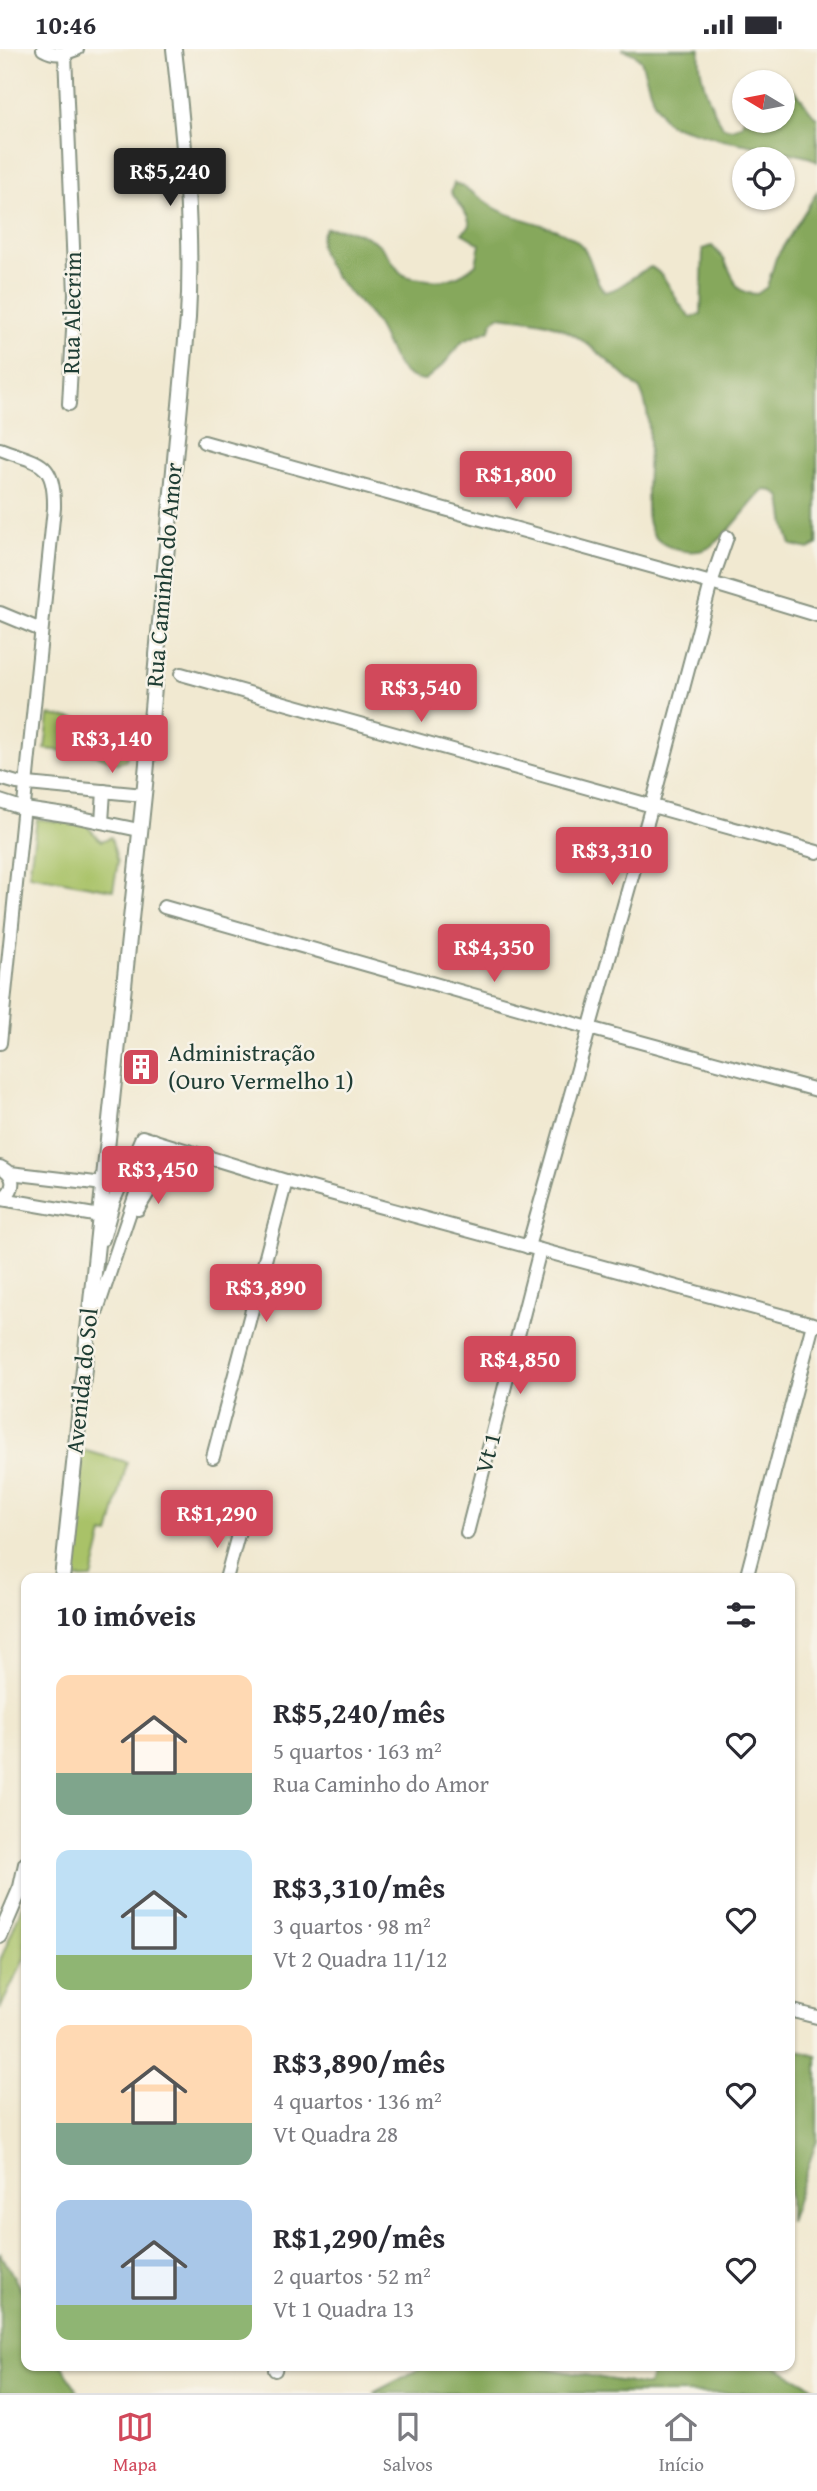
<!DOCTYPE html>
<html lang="pt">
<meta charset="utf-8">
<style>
body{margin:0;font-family:"Gentium Book Plus",serif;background:#f2f2f3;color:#2b2b33;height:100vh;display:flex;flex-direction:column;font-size:26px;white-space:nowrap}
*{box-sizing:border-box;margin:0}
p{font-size:23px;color:#7c7c81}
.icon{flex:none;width:38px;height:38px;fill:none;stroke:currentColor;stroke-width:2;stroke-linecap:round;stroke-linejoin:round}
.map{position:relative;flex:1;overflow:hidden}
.side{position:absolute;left:21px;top:1524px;width:774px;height:798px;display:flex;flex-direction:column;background:#fff;border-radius:14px;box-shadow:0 2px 5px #0004}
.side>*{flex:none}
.needle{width:46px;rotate:280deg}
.buttons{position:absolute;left:732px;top:21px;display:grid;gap:14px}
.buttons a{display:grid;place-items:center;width:63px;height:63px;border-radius:50%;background:#fff;box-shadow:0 2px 5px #0004;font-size:35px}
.price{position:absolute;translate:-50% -60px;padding:0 16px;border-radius:7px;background:#d1495b;color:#fff;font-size:23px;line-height:46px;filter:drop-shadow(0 2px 4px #0008)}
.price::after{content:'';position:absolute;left:50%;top:42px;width:21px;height:16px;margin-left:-10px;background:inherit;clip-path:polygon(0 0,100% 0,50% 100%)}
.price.on{background:#222;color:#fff}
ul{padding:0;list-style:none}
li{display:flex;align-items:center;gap:21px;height:175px;padding:0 35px}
li span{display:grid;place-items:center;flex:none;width:196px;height:140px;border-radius:14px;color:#555}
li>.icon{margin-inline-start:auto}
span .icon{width:84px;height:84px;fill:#fffc;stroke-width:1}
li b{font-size:30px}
h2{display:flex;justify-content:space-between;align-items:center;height:84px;padding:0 35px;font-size:30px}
.status{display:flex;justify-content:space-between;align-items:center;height:49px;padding:0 35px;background:#fff;direction:ltr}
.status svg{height:19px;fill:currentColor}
.tab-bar{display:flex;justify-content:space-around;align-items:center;height:98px;border-top:2px solid #e1e1e2;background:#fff;font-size:19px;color:#7c7c81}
.tab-bar a{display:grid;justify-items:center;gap:4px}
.tab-bar .on{color:#d1495b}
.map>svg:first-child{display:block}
.green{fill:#a9c267;stroke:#64804e;stroke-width:2}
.forest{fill:#86a85c;stroke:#527248;stroke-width:2}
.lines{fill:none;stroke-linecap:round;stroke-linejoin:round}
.minor-casing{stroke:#889382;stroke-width:16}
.tertiary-casing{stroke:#889382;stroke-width:18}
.minor{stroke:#fff;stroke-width:12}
.tertiary{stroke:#fff;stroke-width:14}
.labels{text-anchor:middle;stroke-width:5;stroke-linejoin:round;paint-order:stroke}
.street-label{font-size:24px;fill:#1f3d34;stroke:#f7f3e8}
.poi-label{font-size:24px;fill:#1f3d34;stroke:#f7f3e8;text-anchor:start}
</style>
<div class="status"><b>10:46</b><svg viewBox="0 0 49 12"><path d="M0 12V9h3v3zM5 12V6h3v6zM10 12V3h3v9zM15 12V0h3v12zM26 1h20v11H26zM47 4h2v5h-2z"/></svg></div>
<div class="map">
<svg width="817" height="2344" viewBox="0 0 817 2344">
<rect width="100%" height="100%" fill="#f7f3e8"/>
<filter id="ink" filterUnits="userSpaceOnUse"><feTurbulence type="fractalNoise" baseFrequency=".0143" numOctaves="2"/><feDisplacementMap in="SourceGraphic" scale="14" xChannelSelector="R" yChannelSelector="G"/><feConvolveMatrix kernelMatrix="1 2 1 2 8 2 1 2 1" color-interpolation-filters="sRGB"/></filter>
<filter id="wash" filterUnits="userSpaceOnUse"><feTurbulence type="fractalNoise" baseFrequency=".00686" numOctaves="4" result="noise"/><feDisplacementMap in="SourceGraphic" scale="28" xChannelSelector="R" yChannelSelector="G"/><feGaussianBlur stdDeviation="1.57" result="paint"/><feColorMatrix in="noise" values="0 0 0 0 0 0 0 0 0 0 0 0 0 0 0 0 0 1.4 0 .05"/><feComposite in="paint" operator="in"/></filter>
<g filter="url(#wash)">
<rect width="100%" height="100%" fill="#f1e9d1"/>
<g class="green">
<polygon points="49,666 132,677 130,700 125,712 117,714 93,705 45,700"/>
<polygon points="37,770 86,776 101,792 111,788 118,813 113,841 29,826"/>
<polygon points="82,1401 127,1413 109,1486 103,1485 92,1529 70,1530"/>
<polygon points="26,1848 26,1906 0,1960 0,1912"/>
</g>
<g class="forest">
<path d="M622,0H700C697,23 710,58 723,78L732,80L742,76L744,69V72H782V35C800,39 804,58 817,69V113L811,109L792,104L723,91L671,76L664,71L653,51L641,11L634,5Z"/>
<path d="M454,134C470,139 481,151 495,159C521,174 557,174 580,195C593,207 592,230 605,243C623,240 633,225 651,218C671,229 673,254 691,268L701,266L703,200L712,197L724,210L738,239L747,244L757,245L767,238L776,209L817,143V496L809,500L791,496L785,477L781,448L773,442L764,441C746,458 733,481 713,496C704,503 694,503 683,502C672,500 657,494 652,483C646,472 647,458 647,446C647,413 655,371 640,340C612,317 583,284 547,274C531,270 514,269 498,267L492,273L490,281L463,292L443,316L425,331C415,330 408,328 401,320C389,307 385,287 375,273C359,250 332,231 322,204C319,194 320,187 326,179C344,179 363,184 377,194C388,202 392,215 401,224C407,229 414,229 421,230C443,234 459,230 476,215L480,195L462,184L470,177L468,168L451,143Z"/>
<polygon points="789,1999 817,2007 817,2091 789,2173"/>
<polygon points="0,2203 26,2250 26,2317 63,2317 78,2344 0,2344"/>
<polygon points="425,2317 533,2317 648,2337 654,2317 775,2317 817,2340 817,2344 373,2344"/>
</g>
</g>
<g filter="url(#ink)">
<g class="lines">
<defs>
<g id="minor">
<path d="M43,0C55,7 64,5 77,0"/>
<polyline points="65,5 75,245 69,355"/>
<polyline points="204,393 711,534 817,566"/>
<path d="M0,400C39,415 55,411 54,459L0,994"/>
<polyline points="0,564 41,581"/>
<polyline points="181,625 817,803"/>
<polyline points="0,729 17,734 144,746"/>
<polyline points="0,752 25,760 72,767 139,781"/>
<polyline points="102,773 104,742"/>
<polyline points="164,858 589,979 817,1041"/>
<path d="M0,1118C17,1126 16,1142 0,1150"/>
<polyline points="10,1124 104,1135"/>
<polyline points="2,1150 100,1167"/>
<polyline points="138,1160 175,1099"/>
<polyline points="103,1190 114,1151 142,1088 286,1132 817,1276"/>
<polyline points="528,1198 652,756 711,534 727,488"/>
<polyline points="93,1273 154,1091"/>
<polyline points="213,1408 286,1132"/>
<polyline points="467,1484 540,1201"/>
<polyline points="226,1530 239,1482"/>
<polyline points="746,1530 813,1275"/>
<polyline points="789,1961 817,1968"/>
<polyline points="275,2321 276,2317"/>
</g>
<g id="tertiary">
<path d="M62,1530L145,736L188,269C193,180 184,89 174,0"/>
<polyline points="0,1887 21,1838 26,1815"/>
</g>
</defs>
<use href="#minor" class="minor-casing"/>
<use href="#tertiary" class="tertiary-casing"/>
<use href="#minor" class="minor"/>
<use href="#tertiary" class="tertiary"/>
</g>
</g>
<defs>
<symbol id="building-square" viewBox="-11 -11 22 22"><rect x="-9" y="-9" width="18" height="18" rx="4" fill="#d1495b" stroke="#f7f3e8"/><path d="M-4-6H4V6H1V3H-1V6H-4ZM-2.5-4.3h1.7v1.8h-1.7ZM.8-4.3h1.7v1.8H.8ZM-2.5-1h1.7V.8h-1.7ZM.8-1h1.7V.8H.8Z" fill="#fff"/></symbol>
</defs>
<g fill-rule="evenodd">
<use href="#building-square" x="119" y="996" width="44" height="44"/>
</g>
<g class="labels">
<g class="street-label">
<text transform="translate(72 264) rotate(-89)" y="8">Rua Alecrim</text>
<text transform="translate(164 526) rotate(-85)" y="8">Rua Caminho do Amor</text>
<text transform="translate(82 1332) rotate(-84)" y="8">Avenida do Sol</text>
<text transform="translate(488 1404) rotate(-76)" y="8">Vt 1</text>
</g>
<g class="poi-label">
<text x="168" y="1012">Administração<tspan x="168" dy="28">(Ouro Vermelho 1)</tspan></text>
</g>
</g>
</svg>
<div class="buttons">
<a><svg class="needle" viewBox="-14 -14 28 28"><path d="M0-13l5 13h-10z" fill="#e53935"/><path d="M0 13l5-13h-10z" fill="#7c7c81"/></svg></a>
<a><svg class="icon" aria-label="locate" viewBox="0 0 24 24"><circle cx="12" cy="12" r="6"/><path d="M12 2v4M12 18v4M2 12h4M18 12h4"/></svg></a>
</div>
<b class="price on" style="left:170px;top:159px">R$5,240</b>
<b class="price" style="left:516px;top:462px">R$1,800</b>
<b class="price" style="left:421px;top:675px">R$3,540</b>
<b class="price" style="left:112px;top:726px">R$3,140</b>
<b class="price" style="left:612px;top:838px">R$3,310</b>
<b class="price" style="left:494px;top:935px">R$4,350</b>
<b class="price" style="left:158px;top:1157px">R$3,450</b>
<b class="price" style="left:266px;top:1275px">R$3,890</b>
<b class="price" style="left:520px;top:1347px">R$4,850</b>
<b class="price" style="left:217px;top:1501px">R$1,290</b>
<section class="side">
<h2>10 imóveis<svg class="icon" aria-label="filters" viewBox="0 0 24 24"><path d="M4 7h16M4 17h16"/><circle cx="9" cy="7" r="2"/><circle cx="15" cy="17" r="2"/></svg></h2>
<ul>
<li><span style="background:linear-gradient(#ffd9b3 70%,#7fa58c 0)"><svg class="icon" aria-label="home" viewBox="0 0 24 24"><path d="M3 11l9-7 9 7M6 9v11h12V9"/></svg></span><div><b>R$5,240/mês</b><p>5 quartos · 163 m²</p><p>Rua Caminho do Amor</p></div><svg class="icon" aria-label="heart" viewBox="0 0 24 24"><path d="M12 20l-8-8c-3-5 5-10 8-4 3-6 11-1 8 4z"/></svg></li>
<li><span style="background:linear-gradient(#bfe0f5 75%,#8fb573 0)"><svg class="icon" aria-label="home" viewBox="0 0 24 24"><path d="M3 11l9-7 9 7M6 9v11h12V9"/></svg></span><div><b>R$3,310/mês</b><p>3 quartos · 98 m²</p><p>Vt 2 Quadra 11/12</p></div><svg class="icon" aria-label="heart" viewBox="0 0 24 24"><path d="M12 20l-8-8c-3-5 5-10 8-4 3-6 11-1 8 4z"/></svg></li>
<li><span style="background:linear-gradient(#ffd9b3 70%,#7fa58c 0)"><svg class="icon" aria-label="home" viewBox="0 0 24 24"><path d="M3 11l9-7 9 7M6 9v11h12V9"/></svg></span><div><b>R$3,890/mês</b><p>4 quartos · 136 m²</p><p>Vt Quadra 28</p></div><svg class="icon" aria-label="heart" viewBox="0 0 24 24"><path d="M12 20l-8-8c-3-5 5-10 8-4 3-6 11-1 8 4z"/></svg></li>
<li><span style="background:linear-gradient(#a9c7e8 75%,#8fb573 0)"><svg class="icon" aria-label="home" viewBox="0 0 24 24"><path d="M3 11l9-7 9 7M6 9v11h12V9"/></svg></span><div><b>R$1,290/mês</b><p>2 quartos · 52 m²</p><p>Vt 1 Quadra 13</p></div><svg class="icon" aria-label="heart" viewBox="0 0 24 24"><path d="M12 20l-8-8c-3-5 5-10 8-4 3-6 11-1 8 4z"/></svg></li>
</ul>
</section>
</div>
<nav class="tab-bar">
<a class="on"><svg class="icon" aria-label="map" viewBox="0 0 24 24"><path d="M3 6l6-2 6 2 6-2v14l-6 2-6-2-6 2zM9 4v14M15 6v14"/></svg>Mapa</a>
<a><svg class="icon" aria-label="saved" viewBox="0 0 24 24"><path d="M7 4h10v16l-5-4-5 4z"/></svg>Salvos</a>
<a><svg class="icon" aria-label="home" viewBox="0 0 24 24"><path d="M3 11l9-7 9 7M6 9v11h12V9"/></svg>Início</a>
</nav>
